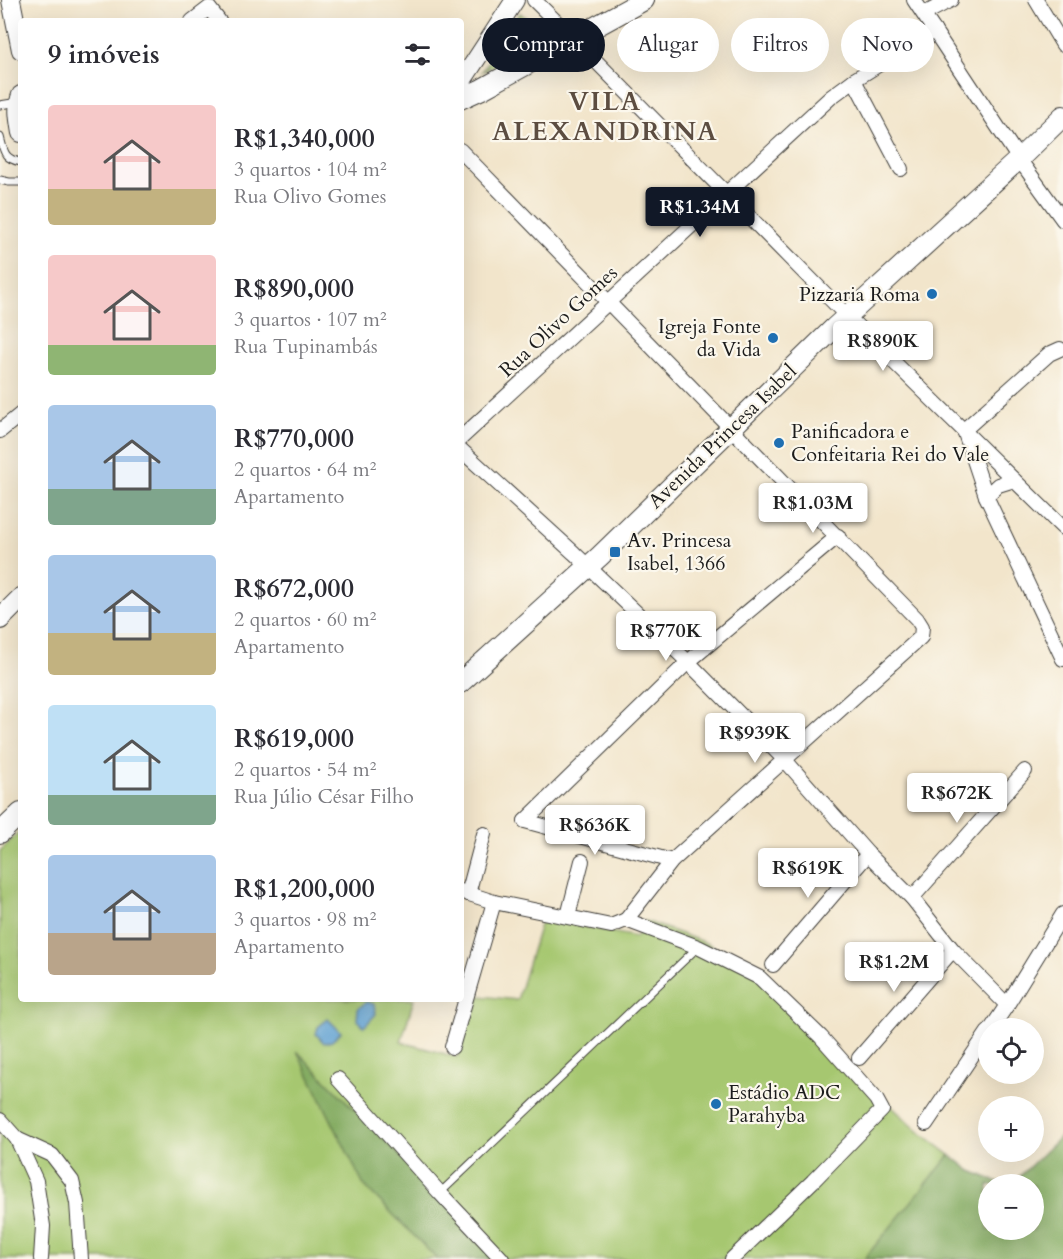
<!DOCTYPE html>
<html lang="pt">
<meta charset="utf-8">
<style>
body{margin:0;font-family:Cardo,serif;background:#f2f2f3;color:#2b2b33;height:100vh;display:flex;flex-direction:column;font-size:22px;white-space:nowrap}
*{box-sizing:border-box;margin:0}
p{font-size:20px;color:#7c7c81}
.icon{flex:none;width:33px;height:33px;fill:none;stroke:currentColor;stroke-width:2;stroke-linecap:round;stroke-linejoin:round}
.map{position:relative;flex:1;overflow:hidden}
.drawer{position:absolute;left:18px;top:18px;width:446px;height:984px;display:flex;flex-direction:column;background:#fff;border-radius:6px;box-shadow:0 6px 24px #0002}
.drawer>*{flex:none}
.top-card{position:absolute;left:482px;top:18px;width:490px;height:54px;display:flex;gap:12px}
.controls{position:absolute;left:978px;top:1018px;display:grid;gap:12px}
.controls a{display:grid;place-items:center;width:66px;height:66px;border-radius:50%;background:#fff;box-shadow:0 6px 24px #0002;font-size:30px}
.price{position:absolute;translate:-50% -51px;padding:0 14px;border-radius:6px;background:#fff;color:#222;font-size:20px;line-height:39px;filter:drop-shadow(0 2px 3px #0008)}
.price::after{content:'';position:absolute;left:50%;top:36px;width:18px;height:14px;margin-left:-9px;background:inherit;clip-path:polygon(0 0,100% 0,50% 100%)}
.price.current{background:#111827;color:#fff}
ul{padding:0;list-style:none}
li{display:flex;align-items:center;gap:18px;height:150px;padding:0 30px}
li span{display:grid;place-items:center;flex:none;width:168px;height:120px;border-radius:6px;color:#555}
li>.icon{margin-inline-start:auto}
span .icon{width:72px;height:72px;fill:#fffc;stroke-width:1}
li b{font-size:26px}
h2{display:flex;justify-content:space-between;align-items:center;height:72px;padding:0 30px;font-size:26px}
.tag{padding:0 21px;border-radius:27px;background:#fff;box-shadow:0 6px 24px #0002;font-size:21px;line-height:54px}
.tag.current{background:#111827;color:#fff}
.map>svg:first-child{display:block}
.green{fill:#a6c76f;stroke:#617246;stroke-width:1.5}
.forest{fill:#84ac62;stroke:#50643f;stroke-width:1.5}
.water{fill:#5fa0d2;stroke:#3e5e77;stroke-width:1.5}
.lines{fill:none;stroke-linecap:round;stroke-linejoin:round}
.service-casing{stroke:#3c3a36;stroke-width:9}
.minor-casing{stroke:#3c3a36;stroke-width:16}
.tertiary-casing{stroke:#3c3a36;stroke-width:20}
.secondary-casing{stroke:#3c3a36;stroke-width:22}
.service{stroke:#fff;stroke-width:7}
.minor{stroke:#fff;stroke-width:14}
.tertiary{stroke:#fff;stroke-width:18}
.secondary{stroke:#fff;stroke-width:20}
.poi-dot{fill:#1f6fb2;stroke:#fbf7ec;stroke-width:2}
.labels{text-anchor:middle;stroke-width:4.5;stroke-linejoin:round;paint-order:stroke}
.poi-label{font-size:20px;fill:#1c1c1c;stroke:#fbf7ec;text-anchor:start}
.street-label{font-size:20px;fill:#1c1c1c;stroke:#fbf7ec}
.district-label{font-size:26px;font-weight:bold;letter-spacing:1.5px;fill:#5c4d41;stroke:#fbf7ec}
</style>
<div class="map">
<svg width="1063" height="1259" viewBox="0 0 1063 1259">
<rect width="100%" height="100%" fill="#fbf7ec"/>
<filter id="ink" filterUnits="userSpaceOnUse"><feTurbulence type="fractalNoise" baseFrequency=".0167" numOctaves="2"/><feDisplacementMap in="SourceGraphic" scale="12" xChannelSelector="R" yChannelSelector="G"/><feConvolveMatrix kernelMatrix="1 2 1 2 8 2 1 2 1" color-interpolation-filters="sRGB"/></filter>
<filter id="wash" filterUnits="userSpaceOnUse"><feTurbulence type="fractalNoise" baseFrequency=".008" numOctaves="4" result="noise"/><feDisplacementMap in="SourceGraphic" scale="24" xChannelSelector="R" yChannelSelector="G"/><feGaussianBlur stdDeviation="1.35" result="paint"/><feColorMatrix in="noise" values="0 0 0 0 0 0 0 0 0 0 0 0 0 0 0 0 0 1.4 0 .05"/><feComposite in="paint" operator="in"/></filter>
<g filter="url(#wash)">
<rect width="100%" height="100%" fill="#f2e5cb"/>
<g class="green">
<polygon points="520,13 551,38 482,72"/>
<polygon points="21,830 21,999 414,999 401,1042 457,1057 480,996 517,1000 542,918 636,937 645,921 706,943 754,966 847,1065 917,1130 971,1171 1005,1185 988,1185 988,1230 1034,1230 1034,1185 1011,1185 1063,1134 1063,1259 0,1259 0,851"/>
</g>
<g class="forest">
<polygon points="297,1051 501,1259 437,1259 363,1184"/>
<polygon points="1063,1134 1063,1259 864,1259 950,1155 971,1171 1005,1185 988,1185 988,1230 1034,1230 1034,1185 1011,1185"/>
</g>
<g class="water">
<polygon points="366,1002 374,1004 376,1014 364,1027 357,1019 358,1009"/>
<polygon points="328,1019 341,1032 332,1041 324,1043 316,1034 318,1027"/>
</g>
</g>
<g filter="url(#ink)">
<g class="lines">
<defs>
<g id="service">
<polyline points="0,105 18,102"/>
<path d="M0,137C4,152 4,159 21,162"/>
<polyline points="0,180 9,182 21,182"/>
<polyline points="440,1193 698,947"/>
</g>
<g id="minor">
<polyline points="534,0 583,48 847,316 1063,528"/>
<polyline points="914,0 1019,159 1063,220"/>
<polyline points="1036,0 1063,45"/>
<polyline points="924,14 951,0"/>
<polyline points="192,21 209,8 219,21"/>
<polyline points="854,80 901,169"/>
<path d="M460,150C612,307 766,462 917,619L922,627L921,637L672,861L626,920"/>
<polyline points="1060,349 1049,354 964,430 986,496 1063,659"/>
<polyline points="0,431 21,414"/>
<polyline points="460,439 831,97 854,80 934,30"/>
<polyline points="460,449 574,553 688,662 784,759 868,854 912,898 953,950 1007,1005"/>
<polyline points="986,496 998,485 1014,480"/>
<polyline points="525,821 688,662 838,536"/>
<polyline points="525,821 672,861"/>
<polyline points="460,891 494,902 611,926 626,920 698,947 760,978 821,1037 876,1099 882,1110 813,1181 732,1259"/>
<polyline points="468,894 484,834"/>
<polyline points="912,898 1025,771"/>
<polyline points="568,916 582,861"/>
<polyline points="773,965 868,854"/>
<polyline points="991,1029 1007,1005 1063,914"/>
<polyline points="452,1047 494,902"/>
<polyline points="859,1058 953,950"/>
<polyline points="338,1079 440,1193 502,1259"/>
<polyline points="0,1120 17,1139 36,1181 43,1226 41,1259"/>
<polyline points="926,1124 988,1032"/>
<polyline points="17,1139 52,1155 72,1181 77,1203 81,1259"/>
</g>
<g id="tertiary">
<polyline points="11,0 21,50"/>
<polyline points="460,84 515,0"/>
<path d="M21,95C16,108 19,120 21,133"/>
</g>
<g id="secondary">
<polyline points="460,99 482,89 644,0"/>
<polyline points="0,619 21,598"/>
<polyline points="460,683 600,556 834,328 1019,159 1063,116"/>
<polyline points="0,833 21,813"/>
</g>
</defs>
<use href="#service" class="service-casing"/>
<use href="#minor" class="minor-casing"/>
<use href="#tertiary" class="tertiary-casing"/>
<use href="#secondary" class="secondary-casing"/>
<use href="#service" class="service"/>
<use href="#minor" class="minor"/>
<use href="#tertiary" class="tertiary"/>
<use href="#secondary" class="secondary"/>
</g>
</g>
<g class="poi-dot">
<circle cx="932" cy="294" r="6"/>
<circle cx="773" cy="338" r="6"/>
<circle cx="779" cy="443" r="6"/>
<rect x="609" y="546" width="12" height="12" rx="3"/>
<circle cx="716" cy="1104" r="6"/>
</g>
<g class="labels">
<g class="poi-label">
<text x="920" y="301" text-anchor="end">Pizzaria Roma</text>
<text x="761" y="333" text-anchor="end">Igreja Fonte<tspan x="761" dy="23">da Vida</tspan></text>
<text x="791" y="438">Panificadora e<tspan x="791" dy="23">Confeitaria Rei do Vale</tspan></text>
<text x="627" y="547">Av. Princesa<tspan x="627" dy="23">Isabel, 1366</tspan></text>
<text x="728" y="1099">Estádio ADC<tspan x="728" dy="23">Parahyba</tspan></text>
</g>
<g class="street-label">
<text transform="translate(558 321) rotate(-43)" y="7">Rua Olivo Gomes</text>
<text transform="translate(722 436) rotate(-44)" y="7">Avenida Princesa Isabel</text>
</g>
<g class="district-label">
<text x="605" y="110">VILA<tspan x="605" dy="30">ALEXANDRINA</tspan></text>
</g>
</g>
</svg>
<div class="controls">
<a><svg class="icon" aria-label="locate" viewBox="0 0 24 24"><circle cx="12" cy="12" r="6"/><path d="M12 2v4M12 18v4M2 12h4M18 12h4"/></svg></a>
<a>+</a>
<a>−</a>
</div>
<b class="price current" style="left:700px;top:238px">R$1.34M</b>
<b class="price" style="left:883px;top:372px">R$890K</b>
<b class="price" style="left:813px;top:534px">R$1.03M</b>
<b class="price" style="left:666px;top:662px">R$770K</b>
<b class="price" style="left:755px;top:764px">R$939K</b>
<b class="price" style="left:957px;top:824px">R$672K</b>
<b class="price" style="left:595px;top:856px">R$636K</b>
<b class="price" style="left:808px;top:899px">R$619K</b>
<b class="price" style="left:894px;top:993px">R$1.2M</b>
<div class="top-card">
<a class="tag current">Comprar</a>
<a class="tag">Alugar</a>
<a class="tag">Filtros</a>
<a class="tag">Novo</a>
</div>
<section class="drawer">
<h2>9 imóveis<svg class="icon" aria-label="filters" viewBox="0 0 24 24"><path d="M4 7h16M4 17h16"/><circle cx="9" cy="7" r="2"/><circle cx="15" cy="17" r="2"/></svg></h2>
<ul>
<li><span style="background:linear-gradient(#f6c9c9 70%,#c2b280 0)"><svg class="icon" aria-label="home" viewBox="0 0 24 24"><path d="M3 11l9-7 9 7M6 9v11h12V9"/></svg></span><div><b>R$1,340,000</b><p>3 quartos · 104 m²</p><p>Rua Olivo Gomes</p></div></li>
<li><span style="background:linear-gradient(#f6c9c9 75%,#8fb573 0)"><svg class="icon" aria-label="home" viewBox="0 0 24 24"><path d="M3 11l9-7 9 7M6 9v11h12V9"/></svg></span><div><b>R$890,000</b><p>3 quartos · 107 m²</p><p>Rua Tupinambás</p></div></li>
<li><span style="background:linear-gradient(#a9c7e8 70%,#7fa58c 0)"><svg class="icon" aria-label="home" viewBox="0 0 24 24"><path d="M3 11l9-7 9 7M6 9v11h12V9"/></svg></span><div><b>R$770,000</b><p>2 quartos · 64 m²</p><p>Apartamento</p></div></li>
<li><span style="background:linear-gradient(#a9c7e8 65%,#c2b280 0)"><svg class="icon" aria-label="home" viewBox="0 0 24 24"><path d="M3 11l9-7 9 7M6 9v11h12V9"/></svg></span><div><b>R$672,000</b><p>2 quartos · 60 m²</p><p>Apartamento</p></div></li>
<li><span style="background:linear-gradient(#bfe0f5 75%,#7fa58c 0)"><svg class="icon" aria-label="home" viewBox="0 0 24 24"><path d="M3 11l9-7 9 7M6 9v11h12V9"/></svg></span><div><b>R$619,000</b><p>2 quartos · 54 m²</p><p>Rua Júlio César Filho</p></div></li>
<li><span style="background:linear-gradient(#a9c7e8 65%,#b9a48a 0)"><svg class="icon" aria-label="home" viewBox="0 0 24 24"><path d="M3 11l9-7 9 7M6 9v11h12V9"/></svg></span><div><b>R$1,200,000</b><p>3 quartos · 98 m²</p><p>Apartamento</p></div></li>
</ul>
</section>
</div>
